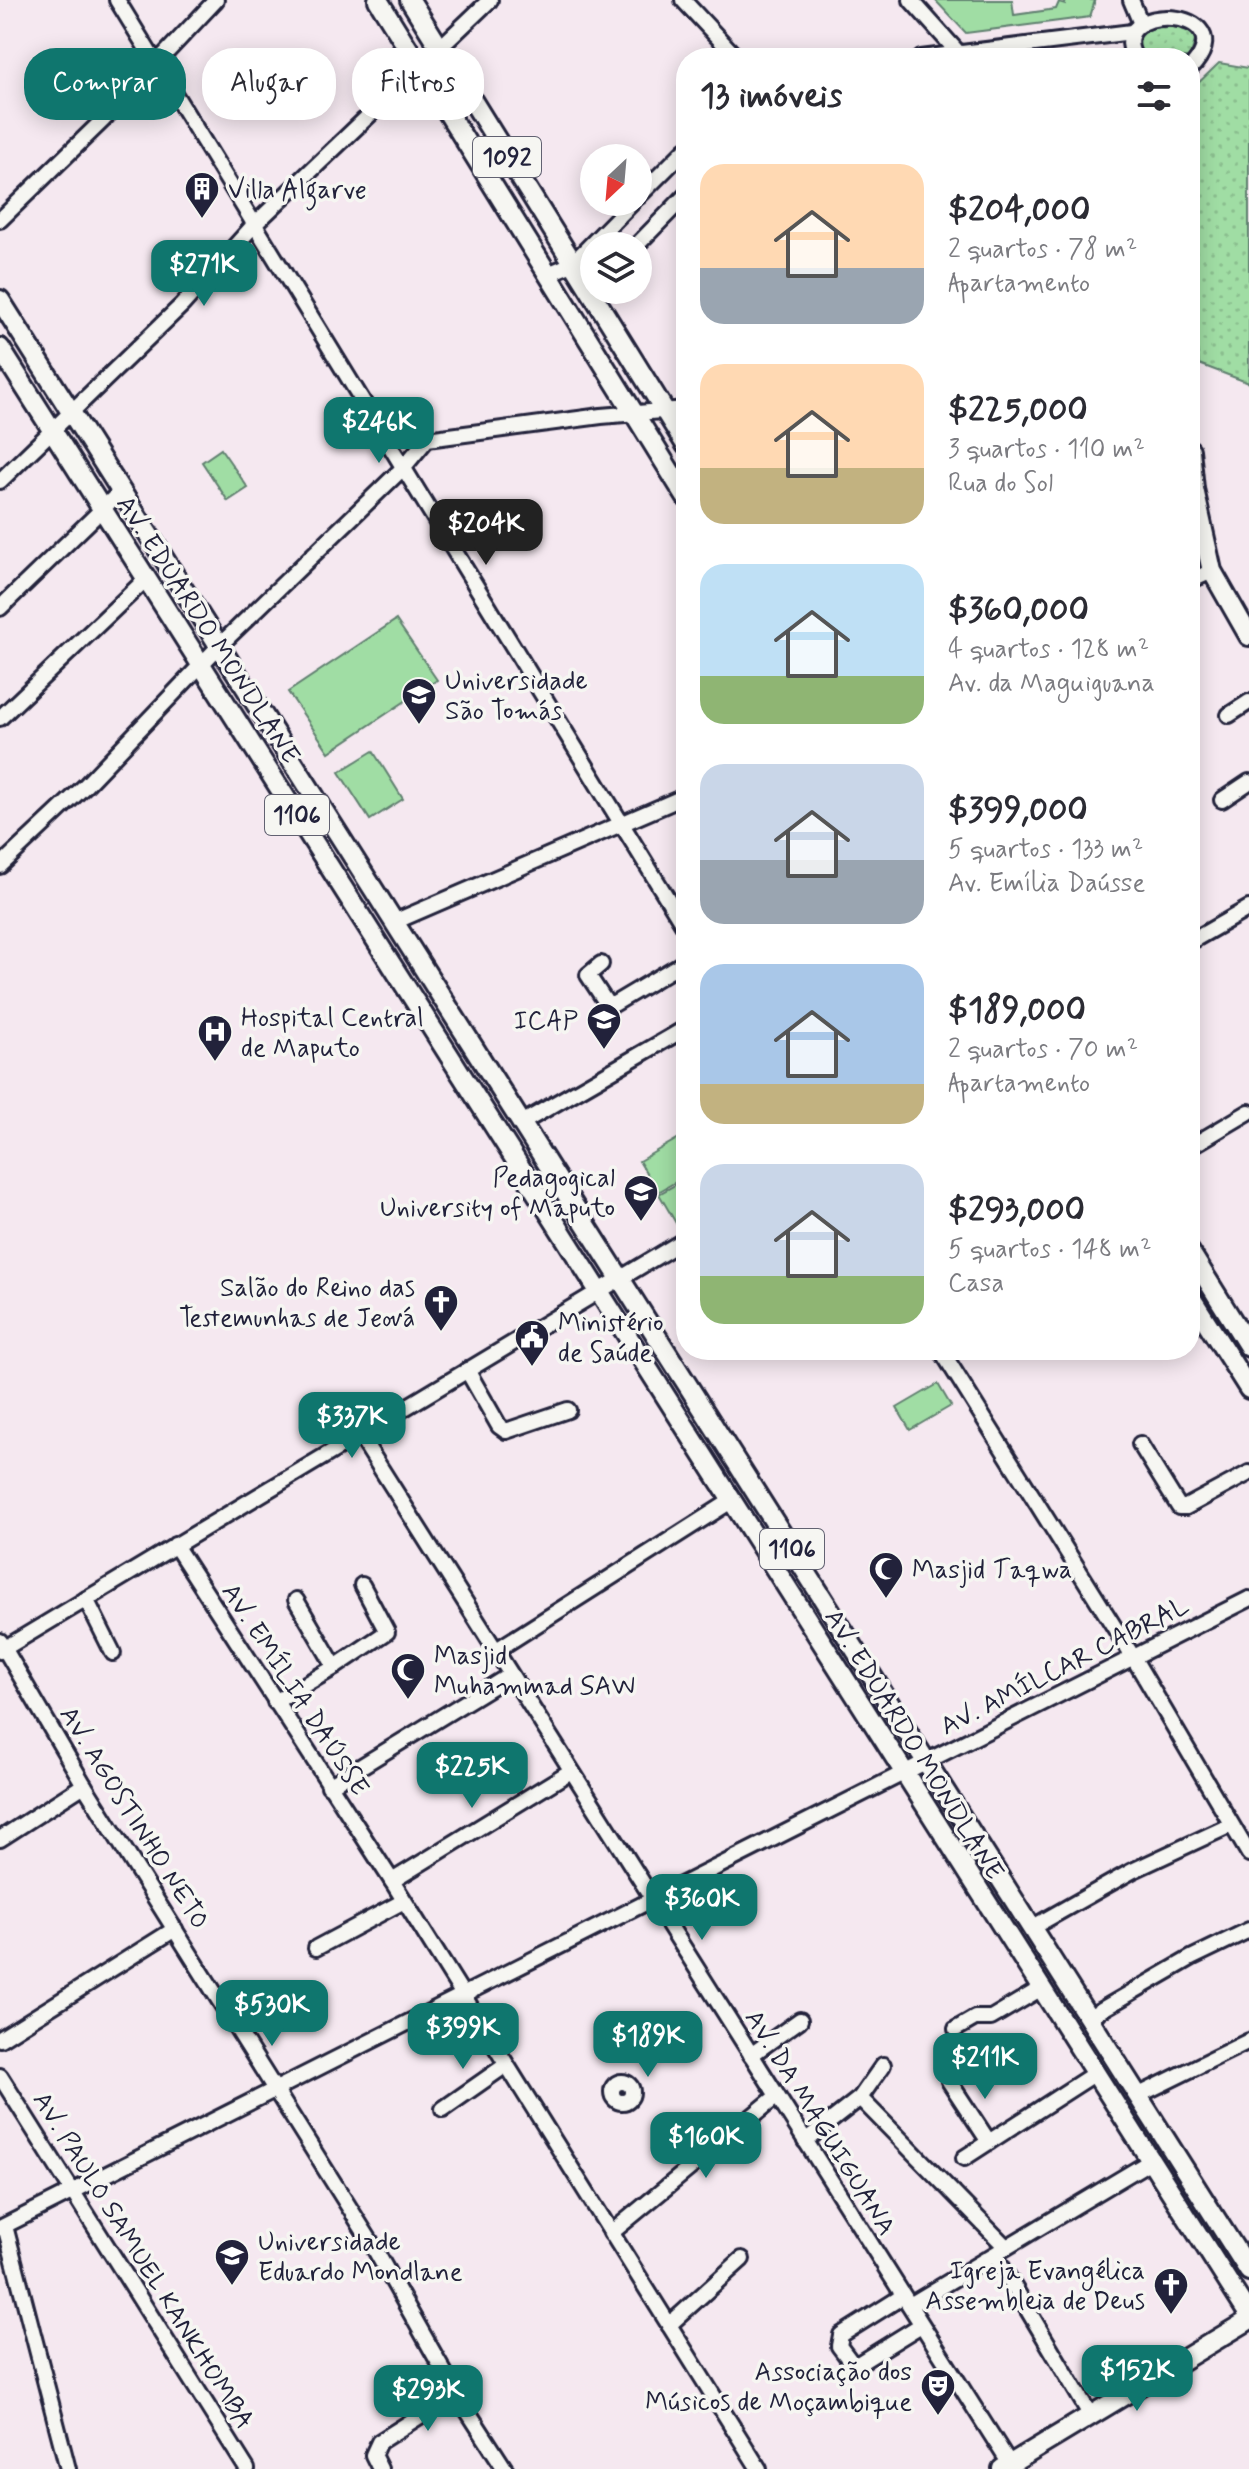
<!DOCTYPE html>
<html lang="pt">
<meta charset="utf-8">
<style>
body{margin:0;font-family:Mynerve,sans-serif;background:#f7f7f7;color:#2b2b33;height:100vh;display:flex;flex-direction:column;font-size:30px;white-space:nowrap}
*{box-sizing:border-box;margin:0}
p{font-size:26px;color:#7c7c81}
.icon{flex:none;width:44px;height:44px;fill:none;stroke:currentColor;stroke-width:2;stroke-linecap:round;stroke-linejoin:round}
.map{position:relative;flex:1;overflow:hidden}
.sheet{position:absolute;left:676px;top:48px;width:524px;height:1312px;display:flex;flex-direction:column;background:#fff;border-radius:32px;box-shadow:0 4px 20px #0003}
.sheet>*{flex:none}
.hud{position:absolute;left:24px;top:48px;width:532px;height:72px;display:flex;gap:16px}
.needle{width:52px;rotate:206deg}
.fabs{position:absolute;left:580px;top:144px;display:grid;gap:16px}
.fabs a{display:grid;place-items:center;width:72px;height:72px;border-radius:50%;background:#fff;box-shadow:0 4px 20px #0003;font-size:40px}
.price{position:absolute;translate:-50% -68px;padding:0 18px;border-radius:16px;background:#0f766e;color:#fff;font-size:26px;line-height:52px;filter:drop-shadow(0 2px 4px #0008)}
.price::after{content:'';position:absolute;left:50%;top:48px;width:24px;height:18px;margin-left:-12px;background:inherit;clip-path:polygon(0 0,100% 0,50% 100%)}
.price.current{background:#222;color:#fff}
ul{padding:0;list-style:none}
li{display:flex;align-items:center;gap:24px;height:200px;padding:0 24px}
li span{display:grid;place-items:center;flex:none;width:224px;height:160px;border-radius:24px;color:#555}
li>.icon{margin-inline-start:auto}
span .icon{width:96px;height:96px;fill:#fffc;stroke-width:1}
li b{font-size:34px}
h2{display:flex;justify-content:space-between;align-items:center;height:96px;padding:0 24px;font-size:34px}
.pill{padding:0 28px;border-radius:32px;background:#fff;box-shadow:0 4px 20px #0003;font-size:28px;line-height:72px}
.pill.current{background:#0f766e;color:#fff}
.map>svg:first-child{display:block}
.green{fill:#a0dda4;stroke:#618070;stroke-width:2}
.park{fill:url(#park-dots);stroke:#618070;stroke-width:2}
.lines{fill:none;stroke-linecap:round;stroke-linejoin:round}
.minor-casing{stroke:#22223b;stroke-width:20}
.major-casing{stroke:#22223b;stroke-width:24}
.minor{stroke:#f6f6f2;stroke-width:14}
.major{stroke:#f6f6f2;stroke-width:18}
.labels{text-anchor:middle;stroke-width:7;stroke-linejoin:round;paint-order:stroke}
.shield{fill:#f6f6f2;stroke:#626272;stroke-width:2}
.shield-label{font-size:24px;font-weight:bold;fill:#22223b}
.poi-label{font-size:26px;fill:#22223b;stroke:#f6f6f2;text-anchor:start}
.street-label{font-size:26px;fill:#22223b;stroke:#f6f6f2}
</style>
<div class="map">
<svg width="1249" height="2469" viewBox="0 0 1249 2469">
<defs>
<pattern id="park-dots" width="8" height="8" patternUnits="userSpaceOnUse" patternTransform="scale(2)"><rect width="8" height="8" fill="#a0dda4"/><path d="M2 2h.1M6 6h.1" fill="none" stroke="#8abd8e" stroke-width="1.8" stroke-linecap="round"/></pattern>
</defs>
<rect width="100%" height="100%" fill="#f5e8f0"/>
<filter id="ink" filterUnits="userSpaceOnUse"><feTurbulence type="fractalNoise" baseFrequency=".0125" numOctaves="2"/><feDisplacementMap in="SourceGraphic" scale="16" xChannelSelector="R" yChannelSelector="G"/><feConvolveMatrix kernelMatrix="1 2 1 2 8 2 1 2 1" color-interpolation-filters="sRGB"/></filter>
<g filter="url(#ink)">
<g class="green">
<polygon points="935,0 1012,0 1014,15 1056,9 1059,2 1065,4 1066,0 1095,0 1090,17 966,33"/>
<polygon points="221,449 248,488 228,501 202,462"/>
<polygon points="396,620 437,680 329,752 288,692"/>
<polygon points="373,751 403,799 370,820 339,772"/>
<polygon points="686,1134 686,1176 658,1192 639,1161"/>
<polygon points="686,1179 686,1220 677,1225 659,1194"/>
<polygon points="938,1384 951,1406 910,1430 897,1408"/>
</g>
<g class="park">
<polygon points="1174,13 1196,37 1190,58 1143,58 1137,40 1139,31"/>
<polygon points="1219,63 1249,68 1249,383 1199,364 1190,292 1190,91"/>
</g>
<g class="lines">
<defs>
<g id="minor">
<polyline points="117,0 686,929"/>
<polyline points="683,0 737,58"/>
<polyline points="911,0 963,58"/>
<polyline points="1131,0 1139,19"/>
<polyline points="921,58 1132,32"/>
<path d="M1135,58C1102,0 1249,6 1190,69"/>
<polyline points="638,197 686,149"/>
<polyline points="0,220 103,120 216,0"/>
<polyline points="636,246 686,195"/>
<polyline points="548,274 572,264 633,202"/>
<polyline points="0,481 182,305 253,226 490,0"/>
<polyline points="1190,581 1212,571"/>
<polyline points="0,608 120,492"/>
<polyline points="1229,715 1249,702"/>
<polyline points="0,718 146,579"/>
<polyline points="1222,800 1249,782"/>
<polyline points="0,866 86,785 219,646 403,468 427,439 601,416 686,409"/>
<polyline points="394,922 686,796"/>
<polyline points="1190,942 1249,908"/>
<polyline points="601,964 588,975 607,1004 614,1004 686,961"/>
<polyline points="520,1124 686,1028"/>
<polyline points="1190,1147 1249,1112"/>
<polyline points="941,1350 1133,1657 1249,1854"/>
<polyline points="467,1370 499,1426 506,1431 568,1410"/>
<polyline points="359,1434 1013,2469"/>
<polyline points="1140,1444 1179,1507 1186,1507 1249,1473"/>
<polyline points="175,1545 392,1881 759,2469"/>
<polyline points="86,1599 113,1653"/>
<polyline points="0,1641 84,1785 369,2239 456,2393 505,2469"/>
<polyline points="0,1651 686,1239"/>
<polyline points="495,1651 731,1501"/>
<polyline points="335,1667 387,1632 362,1585"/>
<polyline points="275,1702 335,1667 296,1600"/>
<polyline points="329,1786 510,1675"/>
<polyline points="0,1839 84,1785"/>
<polyline points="392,1881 571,1771"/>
<polyline points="1033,1927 1132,1871 1231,1825"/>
<polyline points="316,1948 404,1901"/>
<polyline points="1089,2017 1191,1958 1249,1930"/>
<polyline points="956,2029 975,2018 991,2018 1040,1989"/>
<polyline points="0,2039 175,1929"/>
<polyline points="751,2055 800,2020"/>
<polyline points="0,2076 247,2469"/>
<polyline points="949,2081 989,2142"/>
<circle cx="622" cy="2092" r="10"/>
<polyline points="1137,2096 1249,2041"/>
<polyline points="860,2098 1006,2247"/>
<polyline points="443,2109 506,2065"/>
<polyline points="805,2141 860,2098 883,2065"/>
<polyline points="964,2158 1094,2074"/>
<polyline points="5,2226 68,2469"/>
<polyline points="0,2228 1249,1599"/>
<polyline points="611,2233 777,2096"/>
<polyline points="995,2255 1091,2416"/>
<polyline points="903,2296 841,2335 839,2346 851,2362 858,2364 921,2325"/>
<polyline points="910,2305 1149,2162"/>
<polyline points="669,2325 742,2259"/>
<polyline points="380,2469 373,2455 379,2442 456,2393"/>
</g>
<g id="major">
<polyline points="378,0 686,497"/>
<polyline points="410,0 686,445"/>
<polyline points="0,300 1249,2271"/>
<polyline points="0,348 1249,2315"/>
<polyline points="1190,450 1194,489 1212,571 1249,636"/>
<polyline points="1190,1252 1249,1347"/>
<polyline points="1190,1296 1249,1389"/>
<polyline points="1002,2469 1249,2320"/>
</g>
</defs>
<use href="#minor" class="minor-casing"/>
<use href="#major" class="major-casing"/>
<use href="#minor" class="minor"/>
<use href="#major" class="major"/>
</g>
</g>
<defs>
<symbol id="building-pin" viewBox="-11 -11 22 30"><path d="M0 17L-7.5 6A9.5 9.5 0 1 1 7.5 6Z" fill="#22223b" stroke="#f6f6f2"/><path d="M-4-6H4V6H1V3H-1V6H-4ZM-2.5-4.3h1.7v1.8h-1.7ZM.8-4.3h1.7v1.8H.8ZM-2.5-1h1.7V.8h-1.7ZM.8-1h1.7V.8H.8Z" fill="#fff"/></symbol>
<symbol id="university-pin" viewBox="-11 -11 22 30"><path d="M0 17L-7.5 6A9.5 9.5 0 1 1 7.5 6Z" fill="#22223b" stroke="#f6f6f2"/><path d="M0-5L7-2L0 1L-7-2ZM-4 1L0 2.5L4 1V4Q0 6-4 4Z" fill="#fff"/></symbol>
<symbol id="hospital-pin" viewBox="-11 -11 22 30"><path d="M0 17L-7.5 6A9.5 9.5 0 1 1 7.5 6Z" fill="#22223b" stroke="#f6f6f2"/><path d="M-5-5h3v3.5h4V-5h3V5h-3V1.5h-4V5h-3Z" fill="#fff"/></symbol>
<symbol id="church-pin" viewBox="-11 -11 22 30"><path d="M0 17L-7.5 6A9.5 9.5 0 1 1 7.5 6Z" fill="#22223b" stroke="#f6f6f2"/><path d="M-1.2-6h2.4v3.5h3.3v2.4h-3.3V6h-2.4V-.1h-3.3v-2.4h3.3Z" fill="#fff"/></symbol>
<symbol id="civic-pin" viewBox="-11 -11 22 30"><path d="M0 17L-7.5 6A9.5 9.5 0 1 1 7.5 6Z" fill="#22223b" stroke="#f6f6f2"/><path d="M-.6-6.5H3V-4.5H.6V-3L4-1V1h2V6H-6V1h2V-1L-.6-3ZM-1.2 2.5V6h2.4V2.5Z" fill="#fff"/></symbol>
<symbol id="mosque-pin" viewBox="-11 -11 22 30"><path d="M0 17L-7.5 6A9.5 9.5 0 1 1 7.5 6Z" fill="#22223b" stroke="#f6f6f2"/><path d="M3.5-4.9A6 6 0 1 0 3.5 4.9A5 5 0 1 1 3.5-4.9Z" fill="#fff"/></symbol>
<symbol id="theatre-pin" viewBox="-11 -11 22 30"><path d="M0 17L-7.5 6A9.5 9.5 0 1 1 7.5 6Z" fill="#22223b" stroke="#f6f6f2"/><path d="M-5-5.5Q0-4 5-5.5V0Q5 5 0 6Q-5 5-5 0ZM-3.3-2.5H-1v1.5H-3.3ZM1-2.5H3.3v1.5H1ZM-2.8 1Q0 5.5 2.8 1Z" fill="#fff"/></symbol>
</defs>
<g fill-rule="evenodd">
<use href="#building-pin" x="182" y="169" width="40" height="54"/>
<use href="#university-pin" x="399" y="675" width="40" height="54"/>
<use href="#university-pin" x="584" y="1000" width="40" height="54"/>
<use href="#hospital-pin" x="195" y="1012" width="40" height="54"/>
<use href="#university-pin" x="621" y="1172" width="40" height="54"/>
<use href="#church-pin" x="421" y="1282" width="40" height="54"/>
<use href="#civic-pin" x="512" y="1317" width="40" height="54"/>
<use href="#mosque-pin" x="866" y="1549" width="40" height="54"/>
<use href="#mosque-pin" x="388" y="1650" width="40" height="54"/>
<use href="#university-pin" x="212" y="2236" width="40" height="54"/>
<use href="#church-pin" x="1151" y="2265" width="40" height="54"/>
<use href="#theatre-pin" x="918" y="2366" width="40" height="54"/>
</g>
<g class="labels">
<g class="shield">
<rect x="473" y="137" width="68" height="40" rx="6"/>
<rect x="265" y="795" width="64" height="40" rx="6"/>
<rect x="760" y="1529" width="64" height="40" rx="6"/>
</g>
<g class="shield-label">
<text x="507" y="165">1092</text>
<text x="297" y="823">1106</text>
<text x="792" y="1557">1106</text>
</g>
<g class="poi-label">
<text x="228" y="198">Villa Algarve</text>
<text x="445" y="689">Universidade<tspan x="445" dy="30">São Tomás</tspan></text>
<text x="241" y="1026">Hospital Central<tspan x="241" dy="30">de Maputo</tspan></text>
<text x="578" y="1029" text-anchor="end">ICAP</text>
<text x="615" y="1186" text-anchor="end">Pedagogical<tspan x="615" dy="30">University of Maputo</tspan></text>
<text x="415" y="1296" text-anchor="end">Salão do Reino das<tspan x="415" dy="30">Testemunhas de Jeová</tspan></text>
<text x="558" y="1331">Ministério<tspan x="558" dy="30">de Saúde</tspan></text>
<text x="912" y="1578">Masjid Taqwa</text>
<text x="434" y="1664">Masjid<tspan x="434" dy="30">Muhammad SAW</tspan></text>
<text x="258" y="2250">Universidade<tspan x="258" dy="30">Eduardo Mondlane</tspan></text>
<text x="1145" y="2279" text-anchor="end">Igreja Evangélica<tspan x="1145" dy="30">Assembleia de Deus</tspan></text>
<text x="912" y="2380" text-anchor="end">Associação dos<tspan x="912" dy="30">Músicos de Moçambique</tspan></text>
</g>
<g class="street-label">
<text transform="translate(209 629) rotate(57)" y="9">AV. EDUARDO MONDLANE</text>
<text transform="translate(1064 1665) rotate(-27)" y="9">AV. AMÍLCAR CABRAL</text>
<text transform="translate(296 1689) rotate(57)" y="9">AV. EMÍLIA DAÚSSE</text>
<text transform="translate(915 1744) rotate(58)" y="9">AV. EDUARDO MONDLANE</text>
<text transform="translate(135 1817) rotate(58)" y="9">AV. AGOSTINHO NETO</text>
<text transform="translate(821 2122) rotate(58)" y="9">AV. DA MAGUIGUANA</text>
<text transform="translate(144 2260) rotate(58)" y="9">AV. PAULO SAMUEL KANKHOMBA</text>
</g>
</g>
</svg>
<div class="fabs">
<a><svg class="needle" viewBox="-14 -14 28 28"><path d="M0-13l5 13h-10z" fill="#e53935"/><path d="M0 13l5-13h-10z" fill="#7c7c81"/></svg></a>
<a><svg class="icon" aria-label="layers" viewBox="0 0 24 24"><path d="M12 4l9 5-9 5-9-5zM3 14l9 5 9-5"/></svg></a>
</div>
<b class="price" style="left:204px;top:308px">$271K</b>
<b class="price" style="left:379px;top:465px">$246K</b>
<b class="price current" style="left:486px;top:567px">$204K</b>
<b class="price" style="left:352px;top:1460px">$337K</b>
<b class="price" style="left:472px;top:1810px">$225K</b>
<b class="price" style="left:702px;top:1942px">$360K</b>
<b class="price" style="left:272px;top:2048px">$530K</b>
<b class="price" style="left:463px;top:2071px">$399K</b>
<b class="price" style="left:648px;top:2079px">$189K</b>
<b class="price" style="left:985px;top:2101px">$211K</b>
<b class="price" style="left:706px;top:2180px">$160K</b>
<b class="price" style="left:1137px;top:2413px">$152K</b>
<b class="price" style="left:428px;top:2433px">$293K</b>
<div class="hud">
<a class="pill current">Comprar</a>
<a class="pill">Alugar</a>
<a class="pill">Filtros</a>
</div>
<section class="sheet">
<h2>13 imóveis<svg class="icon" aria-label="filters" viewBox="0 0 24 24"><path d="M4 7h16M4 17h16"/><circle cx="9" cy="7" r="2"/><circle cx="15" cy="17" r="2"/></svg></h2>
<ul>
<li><span style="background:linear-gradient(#ffd9b3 65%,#9aa5b1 0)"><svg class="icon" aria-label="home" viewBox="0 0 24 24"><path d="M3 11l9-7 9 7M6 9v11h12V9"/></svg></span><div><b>$204,000</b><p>2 quartos · 78 m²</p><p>Apartamento</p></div></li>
<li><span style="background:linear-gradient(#ffd9b3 65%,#c2b280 0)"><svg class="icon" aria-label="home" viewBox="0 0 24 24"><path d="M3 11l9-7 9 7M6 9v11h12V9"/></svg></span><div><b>$225,000</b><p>3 quartos · 110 m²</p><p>Rua do Sol</p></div></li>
<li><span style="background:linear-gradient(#bfe0f5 70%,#8fb573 0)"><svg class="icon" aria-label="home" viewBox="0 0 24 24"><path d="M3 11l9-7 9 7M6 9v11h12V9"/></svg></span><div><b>$360,000</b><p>4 quartos · 128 m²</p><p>Av. da Maguiguana</p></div></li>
<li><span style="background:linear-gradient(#c9d6e8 60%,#9aa5b1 0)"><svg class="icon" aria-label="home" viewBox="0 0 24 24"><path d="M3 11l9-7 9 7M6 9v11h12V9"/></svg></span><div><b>$399,000</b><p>5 quartos · 133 m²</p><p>Av. Emília Daússe</p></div></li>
<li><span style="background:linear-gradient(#a9c7e8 75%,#c2b280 0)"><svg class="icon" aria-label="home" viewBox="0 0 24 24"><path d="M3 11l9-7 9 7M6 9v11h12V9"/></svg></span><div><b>$189,000</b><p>2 quartos · 70 m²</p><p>Apartamento</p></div></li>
<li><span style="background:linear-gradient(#c9d6e8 70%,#8fb573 0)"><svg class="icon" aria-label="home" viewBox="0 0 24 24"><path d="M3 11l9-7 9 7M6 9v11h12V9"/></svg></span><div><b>$293,000</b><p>5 quartos · 148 m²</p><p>Casa</p></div></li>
</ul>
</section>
</div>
